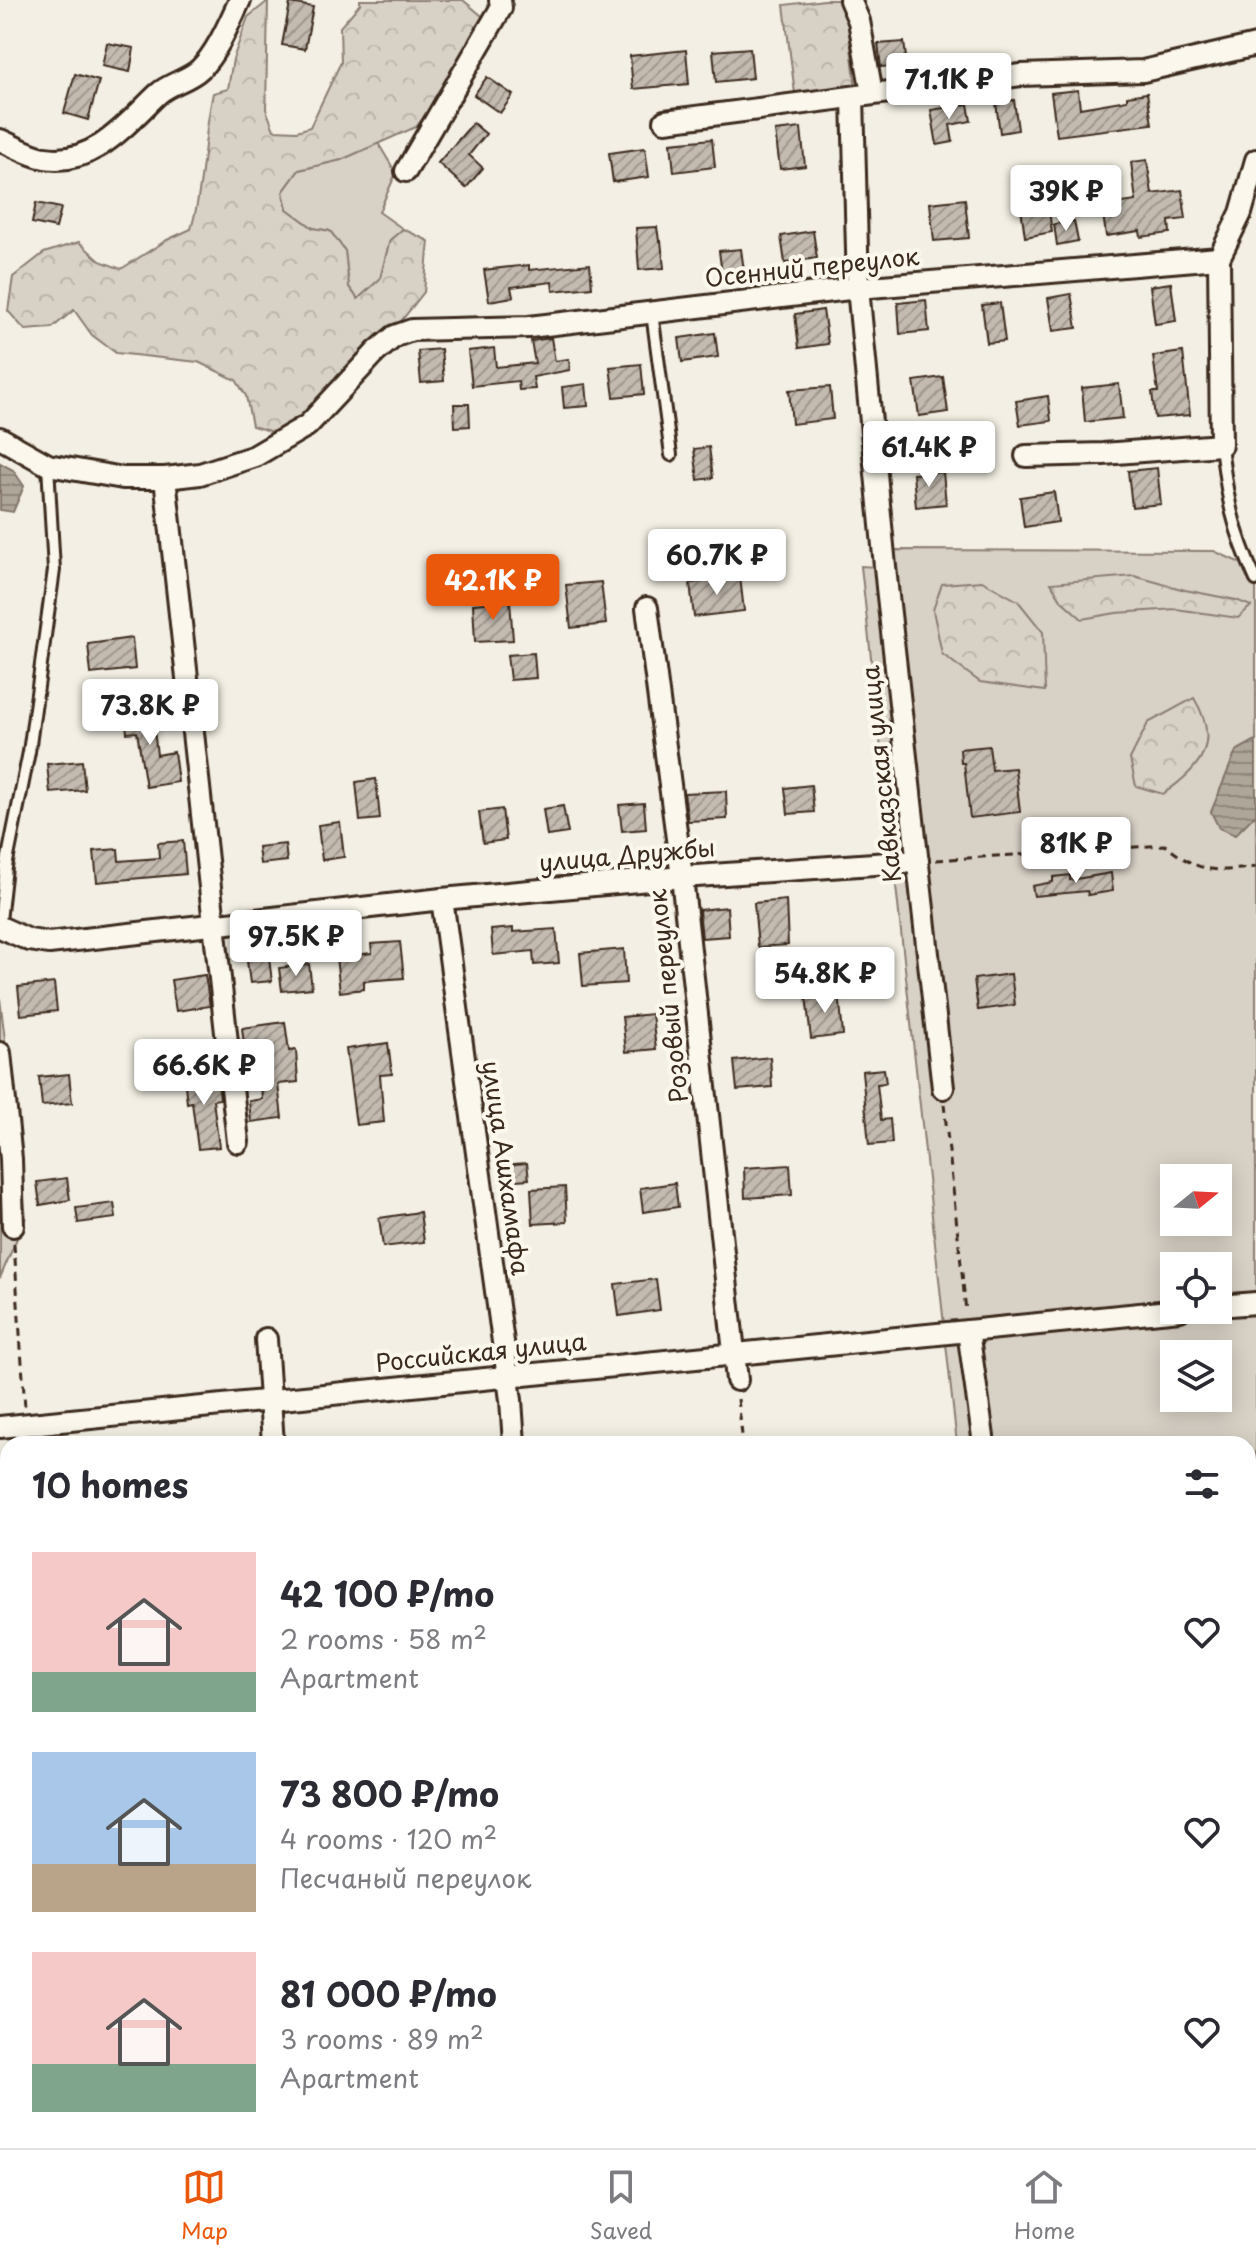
<!DOCTYPE html>
<meta charset="utf-8">
<style>
body{margin:0;font-family:"Playpen Sans",sans-serif;background:#f2f2f3;color:#2b2b33;height:100vh;display:flex;flex-direction:column;font-size:30px;white-space:nowrap}
*{box-sizing:border-box;margin:0}
p{font-size:26px;color:#7c7c81}
.icon{flex:none;width:44px;height:44px;fill:none;stroke:currentColor;stroke-width:2;stroke-linecap:round;stroke-linejoin:round}
.map{position:relative;flex:1;overflow:hidden}
.panel{position:absolute;left:0px;top:1436px;width:1256px;height:712px;display:flex;flex-direction:column;background:#fff;border-radius:24px 24px 0 0;box-shadow:0 4px 20px #0003}
.panel>*{flex:none}
.needle{width:52px;rotate:72deg}
.fabs{position:absolute;left:1160px;top:1164px;display:grid;gap:16px}
.fabs a{display:grid;place-items:center;width:72px;height:72px;border-radius:0px;background:#fff;box-shadow:0 4px 20px #0003;font-size:40px}
.price{position:absolute;translate:-50% -68px;padding:0 18px;border-radius:8px;background:#fff;color:#222;font-size:26px;line-height:52px;filter:drop-shadow(0 2px 4px #0008)}
.price::after{content:'';position:absolute;left:50%;top:48px;width:24px;height:18px;margin-left:-12px;background:inherit;clip-path:polygon(0 0,100% 0,50% 100%)}
.price.active{background:#ea580c;color:#fff}
ul{padding:0;list-style:none}
li{display:flex;align-items:center;gap:24px;height:200px;padding:0 32px}
li span{display:grid;place-items:center;flex:none;width:224px;height:160px;border-radius:0px;color:#555}
li>.icon{margin-inline-start:auto}
span .icon{width:96px;height:96px;fill:#fffc;stroke-width:1}
li b{font-size:34px}
h2{display:flex;justify-content:space-between;align-items:center;height:96px;padding:0 32px;font-size:34px}
.tab-bar{display:flex;justify-content:space-around;align-items:center;height:112px;border-top:2px solid #e1e1e2;background:#fff;font-size:22px;color:#7c7c81}
.tab-bar a{display:grid;justify-items:center;gap:4px}
.tab-bar .active{color:#ea580c}
.map>svg:first-child{display:block}
.grass{fill:#d8d1c6;stroke:#8a7e72;stroke-width:2;fill-rule:evenodd}
.forest{fill:url(#forest-crowns);stroke:#8a7e72;stroke-width:2}
.water{fill:url(#water-rules);stroke:#817468;stroke-width:2}
.building{fill:url(#building-hatch);stroke:#3b2a1e;stroke-width:2}
.lines{fill:none;stroke-linecap:round;stroke-linejoin:round}
.service-casing{stroke:#3b2a1e;stroke-width:16}
.minor-casing{stroke:#3b2a1e;stroke-width:26}
.path{stroke:#3b2a1e;stroke-width:3;stroke-dasharray:8 6;stroke-linecap:butt}
.service{stroke:#fbf7ec;stroke-width:10}
.minor{stroke:#fbf7ec;stroke-width:20}
.labels{text-anchor:middle;stroke-width:8;stroke-linejoin:round;paint-order:stroke}
.street-label{font-size:24px;fill:#3b2a1e;stroke:#fbf7ec}
</style>
<div class="map">
<svg width="1256" height="2148" viewBox="0 0 1256 2148">
<defs>
<pattern id="forest-crowns" width="20" height="18" patternUnits="userSpaceOnUse" patternTransform="scale(2)"><rect width="20" height="18" fill="#d8d1c6"/><path d="M2 6a3 3 0 1 1 6 0M12 15a3 3 0 1 1 6 0" fill="none" stroke="#bab4aa"/></pattern>
<pattern id="water-rules" width="6" height="5" patternUnits="userSpaceOnUse" patternTransform="scale(2)"><rect width="6" height="5" fill="#afa69a"/><path d="M0 2.5h6" fill="none" stroke="#90877d"/></pattern>
<pattern id="building-hatch" width="6" height="6" patternUnits="userSpaceOnUse" patternTransform="scale(2)"><rect width="6" height="6" fill="#c3bbb0"/><path d="M-1 1l2-2M0 6l6-6M5 7l2-2" fill="none" stroke="#a0988f"/></pattern>
</defs>
<rect width="100%" height="100%" fill="#f3efe4"/>
<filter id="ink" filterUnits="userSpaceOnUse"><feTurbulence type="fractalNoise" baseFrequency=".0125" numOctaves="2"/><feDisplacementMap in="SourceGraphic" scale="16" xChannelSelector="R" yChannelSelector="G"/><feConvolveMatrix kernelMatrix="1 2 1 2 8 2 1 2 1" color-interpolation-filters="sRGB"/></filter>
<g filter="url(#ink)">
<g class="grass">
<polygon points="378,143 396,173 379,212 403,229 390,240 380,279 358,299 349,287 345,251 330,231 313,228 287,209 283,192 299,170 341,160"/>
<path d="M894,550L1214,551L1256,570V1653L1248,1647V1444H957L861,566L893,568ZM1174,1178H1218V1222H1174ZM1174,1266H1218V1310H1174ZM1174,1354H1218V1398H1174Z"/>
<polygon points="0,998 26,1217 0,1278"/>
<polygon points="1256,1762 1256,2136 1248,2069 1248,1763"/>
</g>
<g class="forest">
<path d="M360,0H463L488,21L443,93L416,127L341,160L299,170L283,192L287,209L313,228L330,231L345,251L349,287L358,299L380,279L390,240L403,229L429,241L424,292L394,330L307,413L273,432L252,426L246,396L236,380L198,362L116,353L92,335L74,310L52,328L25,330L8,311L13,277L44,253L79,242L100,261L121,269L167,240L191,229C204,185 203,138 213,93L228,89L233,59L248,17L268,1L266,109L274,130L297,131L310,127L341,62L340,27L360,4Z"/>
<polygon points="824,0 845,0 856,87 795,94 784,5"/>
<polygon points="1134,576 1185,590 1236,600 1251,606 1238,618 1176,609 1116,613 1082,619 1062,601 1051,583"/>
<polygon points="982,581 1018,601 1043,632 1045,691 980,682 942,654 933,610 942,584"/>
<path d="M1194,698C1221,743 1202,767 1163,794L1136,786L1130,759L1148,723Z"/>
</g>
<g class="water">
<polygon points="0,463 13,470 24,486 13,512 0,510"/>
<polygon points="1256,740 1256,814 1235,835 1219,828 1211,812 1236,751"/>
</g>
<g class="building">
<polygon points="290,3 313,7 305,49 282,45"/>
<polygon points="904,42 907,65 881,67 878,44"/>
<polygon points="107,43 134,48 130,72 102,66"/>
<polygon points="750,48 753,78 716,82 713,51"/>
<polygon points="686,50 689,84 633,89 630,56"/>
<polygon points="75,74 99,81 88,120 64,113"/>
<polygon points="487,77 513,95 500,113 474,95"/>
<polygon points="1078,90 1080,108 1127,100 1127,96 1147,93 1152,124 1057,136 1051,93"/>
<polygon points="1014,100 1018,130 1000,133 996,103"/>
<polygon points="968,104 971,121 950,125 953,142 937,145 931,110"/>
<polygon points="473,123 486,134 469,155 483,168 466,188 438,163"/>
<polygon points="801,128 805,166 780,169 775,131"/>
<polygon points="712,139 715,167 674,172 671,143"/>
<polygon points="645,148 649,177 613,182 609,153"/>
<polygon points="1147,160 1152,194 1182,190 1186,219 1169,221 1170,233 1141,237 1140,231 1106,236 1102,206 1136,201 1131,162"/>
<polygon points="1047,197 1052,232 1025,237 1020,201"/>
<polygon points="965,199 969,238 934,241 930,203"/>
<polygon points="36,203 61,208 56,228 32,223"/>
<polygon points="1074,221 1078,241 1057,245 1054,224"/>
<polygon points="657,227 659,241 661,241 664,268 639,270 636,228"/>
<polygon points="813,231 817,258 785,263 781,236"/>
<polygon points="741,249 744,271 722,274 719,251"/>
<polygon points="590,264 592,287 553,291 552,282 511,287 513,297 489,301 484,270 529,265 529,270"/>
<polygon points="1171,283 1176,321 1155,324 1150,286"/>
<polygon points="1071,294 1077,328 1053,331 1048,298"/>
<polygon points="926,300 929,331 900,334 898,303"/>
<polygon points="1000,303 1005,341 987,343 982,305"/>
<polygon points="823,310 828,344 799,348 795,314"/>
<polygon points="715,333 718,357 682,362 679,338"/>
<polygon points="551,338 555,361 569,359 570,370 533,377 535,389 519,390 518,381 472,386 468,351 494,348 496,367 535,363 531,341"/>
<polygon points="441,349 444,381 421,383 418,351"/>
<polygon points="1183,352 1190,415 1155,418 1152,392 1158,392 1153,356"/>
<polygon points="641,364 644,394 614,397 610,367"/>
<polygon points="943,377 948,412 919,416 914,381"/>
<polygon points="586,384 588,406 564,408 562,387"/>
<polygon points="1119,384 1123,418 1085,422 1082,388"/>
<polygon points="830,387 833,419 792,424 789,390"/>
<polygon points="1048,396 1051,421 1020,425 1016,401"/>
<polygon points="454,404 469,404 470,426 455,427"/>
<polygon points="709,447 713,478 698,480 694,449"/>
<polygon points="1157,468 1161,504 1132,507 1128,471"/>
<polygon points="943,472 946,504 916,507 913,474"/>
<polygon points="1054,492 1058,522 1024,527 1020,497"/>
<polygon points="740,577 744,611 694,617 690,583"/>
<polygon points="601,582 606,624 571,628 566,585"/>
<polygon points="510,601 513,640 475,642 473,604"/>
<polygon points="132,638 135,669 91,674 88,644"/>
<polygon points="534,653 536,678 510,680 507,655"/>
<polygon points="151,704 157,755 174,752 178,782 146,787 137,732 127,733 124,707"/>
<polygon points="989,746 992,770 1015,768 1020,812 970,818 964,763 961,763 960,749"/>
<polygon points="82,761 85,790 50,793 47,764"/>
<polygon points="376,779 380,819 360,821 356,782"/>
<polygon points="811,785 814,812 788,814 785,788"/>
<polygon points="726,791 727,819 688,821 684,793"/>
<polygon points="644,803 646,829 622,831 619,805"/>
<polygon points="563,806 568,833 547,836 543,809"/>
<polygon points="502,809 506,840 483,843 479,812"/>
<polygon points="340,822 344,857 322,860 318,825"/>
<polygon points="183,841 186,874 97,882 94,851 118,849 119,861 159,858 158,843"/>
<polygon points="285,844 287,861 260,864 258,847"/>
<polygon points="1111,873 1113,891 1088,895 1087,891 1034,896 1032,886 1053,882 1053,877 1070,875 1070,880"/>
<polygon points="786,900 788,945 758,947 754,903"/>
<polygon points="727,907 729,936 702,938 699,910"/>
<polygon points="513,928 513,932 556,929 559,963 534,965 533,951 493,955 491,930"/>
<polygon points="400,942 404,978 364,981 364,989 340,992 336,957 372,953 371,944"/>
<polygon points="624,949 626,983 583,986 580,953"/>
<polygon points="268,951 272,981 250,983 246,954"/>
<polygon points="309,964 312,988 282,991 279,968"/>
<polygon points="1011,974 1015,1005 978,1010 974,979"/>
<polygon points="205,975 210,1006 176,1011 171,980"/>
<polygon points="54,983 57,1011 21,1015 18,987"/>
<polygon points="839,992 843,1035 811,1039 806,996"/>
<polygon points="652,1014 656,1049 626,1052 622,1017"/>
<polygon points="285,1022 289,1051 296,1050 298,1082 278,1084 282,1118 251,1122 249,1101 262,1099 258,1042 244,1044 242,1028"/>
<polygon points="388,1043 392,1074 380,1075 384,1122 356,1125 346,1049"/>
<polygon points="770,1057 772,1087 737,1090 734,1061"/>
<polygon points="884,1069 886,1083 877,1084 881,1120 890,1119 892,1143 869,1145 862,1071"/>
<polygon points="217,1071 220,1099 213,1100 219,1147 198,1149 192,1102 187,1103 184,1076"/>
<polygon points="69,1074 72,1103 42,1106 39,1077"/>
<polygon points="527,1163 529,1179 502,1181 501,1165"/>
<polygon points="790,1165 792,1195 745,1198 744,1168"/>
<polygon points="67,1178 70,1200 40,1205 37,1182"/>
<polygon points="675,1183 678,1207 643,1212 640,1188"/>
<polygon points="565,1187 567,1222 533,1224 531,1189"/>
<polygon points="114,1203 116,1218 78,1223 76,1208"/>
<polygon points="420,1212 424,1242 383,1247 379,1218"/>
<polygon points="656,1279 660,1310 619,1316 615,1284"/>
</g>
<g class="lines">
<defs>
<g id="service">
<polyline points="652,313 671,455"/>
<path d="M1221,445C1227,498 1233,530 1256,580"/>
<polyline points="0,921 6,867 29,752 54,570 48,465"/>
</g>
<g id="minor">
<polyline points="850,0 859,21 872,93"/>
<polyline points="853,97 858,288 887,587 943,1088"/>
<polyline points="665,121 1021,75 1143,71 1256,45"/>
<path d="M0,140C14,146 31,156 45,158C94,166 127,123 158,94C170,83 189,80 200,69C217,53 230,21 240,0"/>
<polyline points="406,171 501,8 500,0"/>
<polyline points="0,438 48,465 123,478 165,478 200,474 255,456 308,425 376,352 395,336 412,330 529,327 858,288 1219,258"/>
<polyline points="1026,456 1103,454 1221,445 1219,258 1241,213 1256,160"/>
<polyline points="165,478 238,1142"/>
<polyline points="647,608 682,877 737,1380"/>
<polyline points="442,899 511,1400 514,1444"/>
<polyline points="0,927 29,940 49,943 442,899 682,877 918,861"/>
<polyline points="0,1053 11,1159 13,1226"/>
<polyline points="1218,1306 1256,1303"/>
<polyline points="968,1331 984,1444"/>
<polyline points="266,1339 273,1444"/>
<polyline points="0,1427 1180,1310"/>
<polyline points="1249,1787 1256,1854"/>
<polyline points="0,1906 8,1905"/>
<polyline points="94,2140 94,2148"/>
<polyline points="336,2140 337,2148"/>
<polyline points="804,2140 805,2148"/>
<polyline points="1053,2140 1054,2148"/>
</g>
</defs>
<use href="#service" class="service-casing"/>
<use href="#minor" class="minor-casing"/>
<g class="path">
<path d="M936,860L1165,845C1198,872 1214,873 1256,867"/>
<polyline points="944,1104 966,1311"/>
<polyline points="14,1244 25,1408"/>
<polyline points="738,1399 743,1444"/>
</g>
<use href="#service" class="service"/>
<use href="#minor" class="minor"/>
</g>
</g>
<g class="labels">
<g class="street-label">
<text transform="translate(812 268) rotate(-6)" y="8">Осенний переулок</text>
<text transform="translate(882 774) rotate(-96)" y="8">Кавказcкая улица</text>
<text transform="translate(627 856) rotate(-5)" y="8">улица Дружбы</text>
<text transform="translate(669 996) rotate(-96)" y="8">Розовый переулок</text>
<text transform="translate(505 1168) rotate(82)" y="8">улица Ашхамафа</text>
<text transform="translate(481 1353) rotate(-6)" y="8">Российская улица</text>
</g>
</g>
</svg>
<div class="fabs">
<a><svg class="needle" viewBox="-14 -14 28 28"><path d="M0-13l5 13h-10z" fill="#e53935"/><path d="M0 13l5-13h-10z" fill="#7c7c81"/></svg></a>
<a><svg class="icon" aria-label="locate" viewBox="0 0 24 24"><circle cx="12" cy="12" r="6"/><path d="M12 2v4M12 18v4M2 12h4M18 12h4"/></svg></a>
<a><svg class="icon" aria-label="layers" viewBox="0 0 24 24"><path d="M12 4l9 5-9 5-9-5zM3 14l9 5 9-5"/></svg></a>
</div>
<b class="price" style="left:949px;top:121px">71.1K ₽</b>
<b class="price" style="left:1066px;top:233px">39K ₽</b>
<b class="price" style="left:929px;top:489px">61.4K ₽</b>
<b class="price" style="left:717px;top:597px">60.7K ₽</b>
<b class="price active" style="left:493px;top:622px">42.1K ₽</b>
<b class="price" style="left:150px;top:747px">73.8K ₽</b>
<b class="price" style="left:1076px;top:885px">81K ₽</b>
<b class="price" style="left:296px;top:978px">97.5K ₽</b>
<b class="price" style="left:825px;top:1015px">54.8K ₽</b>
<b class="price" style="left:204px;top:1107px">66.6K ₽</b>
<section class="panel">
<h2>10 homes<svg class="icon" aria-label="filters" viewBox="0 0 24 24"><path d="M4 7h16M4 17h16"/><circle cx="9" cy="7" r="2"/><circle cx="15" cy="17" r="2"/></svg></h2>
<ul>
<li><span style="background:linear-gradient(#f6c9c9 75%,#7fa58c 0)"><svg class="icon" aria-label="home" viewBox="0 0 24 24"><path d="M3 11l9-7 9 7M6 9v11h12V9"/></svg></span><div><b>42 100 ₽/mo</b><p>2 rooms · 58 m²</p><p>Apartment</p></div><svg class="icon" aria-label="heart" viewBox="0 0 24 24"><path d="M12 20l-8-8c-3-5 5-10 8-4 3-6 11-1 8 4z"/></svg></li>
<li><span style="background:linear-gradient(#a9c7e8 70%,#b9a48a 0)"><svg class="icon" aria-label="home" viewBox="0 0 24 24"><path d="M3 11l9-7 9 7M6 9v11h12V9"/></svg></span><div><b>73 800 ₽/mo</b><p>4 rooms · 120 m²</p><p>Песчаный переулок</p></div><svg class="icon" aria-label="heart" viewBox="0 0 24 24"><path d="M12 20l-8-8c-3-5 5-10 8-4 3-6 11-1 8 4z"/></svg></li>
<li><span style="background:linear-gradient(#f6c9c9 70%,#7fa58c 0)"><svg class="icon" aria-label="home" viewBox="0 0 24 24"><path d="M3 11l9-7 9 7M6 9v11h12V9"/></svg></span><div><b>81 000 ₽/mo</b><p>3 rooms · 89 m²</p><p>Apartment</p></div><svg class="icon" aria-label="heart" viewBox="0 0 24 24"><path d="M12 20l-8-8c-3-5 5-10 8-4 3-6 11-1 8 4z"/></svg></li>
</ul>
</section>
</div>
<nav class="tab-bar">
<a class="active"><svg class="icon" aria-label="map" viewBox="0 0 24 24"><path d="M3 6l6-2 6 2 6-2v14l-6 2-6-2-6 2zM9 4v14M15 6v14"/></svg>Map</a>
<a><svg class="icon" aria-label="saved" viewBox="0 0 24 24"><path d="M7 4h10v16l-5-4-5 4z"/></svg>Saved</a>
<a><svg class="icon" aria-label="home" viewBox="0 0 24 24"><path d="M3 11l9-7 9 7M6 9v11h12V9"/></svg>Home</a>
</nav>
